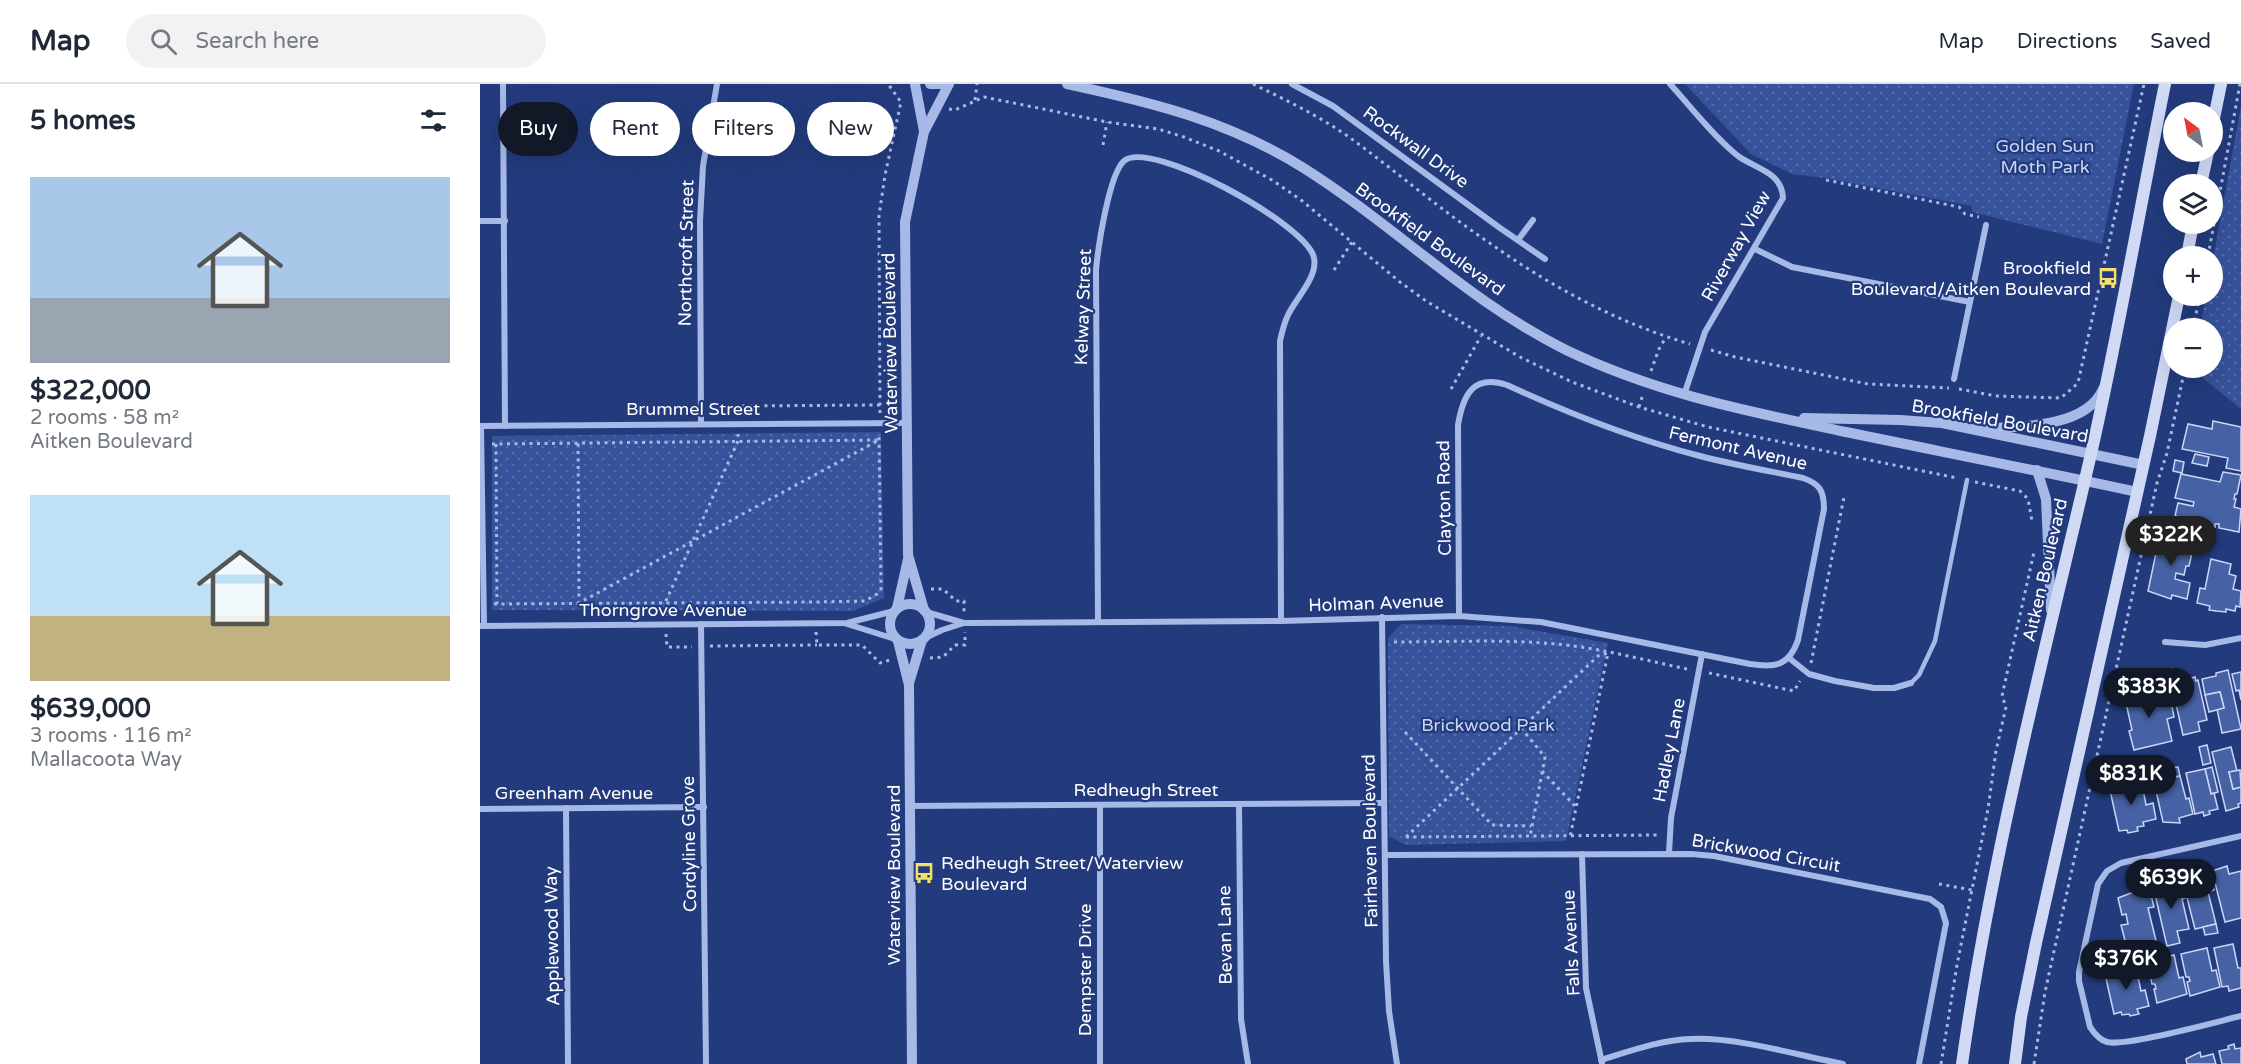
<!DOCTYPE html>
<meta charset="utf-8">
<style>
body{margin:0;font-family:"Varela Round",sans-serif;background:#f2f2f3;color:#1f2937;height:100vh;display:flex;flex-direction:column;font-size:22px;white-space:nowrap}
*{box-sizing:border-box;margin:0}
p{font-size:20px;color:#747a83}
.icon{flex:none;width:33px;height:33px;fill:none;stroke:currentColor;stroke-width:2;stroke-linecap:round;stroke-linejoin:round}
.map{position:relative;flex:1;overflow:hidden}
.panel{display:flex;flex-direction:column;background:#fff;width:480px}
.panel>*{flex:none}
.hud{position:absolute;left:18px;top:18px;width:570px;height:54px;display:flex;gap:12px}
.needle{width:39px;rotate:328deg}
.tools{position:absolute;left:1683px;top:18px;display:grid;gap:12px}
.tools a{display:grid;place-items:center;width:60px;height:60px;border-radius:50%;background:#fff;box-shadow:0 6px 24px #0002;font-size:30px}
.price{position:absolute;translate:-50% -51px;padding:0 14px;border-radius:21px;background:#111827;color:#fff;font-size:20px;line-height:39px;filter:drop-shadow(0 2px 3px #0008)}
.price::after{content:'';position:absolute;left:50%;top:36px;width:18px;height:14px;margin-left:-9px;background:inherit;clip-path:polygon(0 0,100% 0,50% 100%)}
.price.selected{background:#222;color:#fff}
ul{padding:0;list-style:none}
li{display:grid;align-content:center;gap:12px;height:318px;padding:0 30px}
li span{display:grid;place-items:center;height:186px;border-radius:0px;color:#555}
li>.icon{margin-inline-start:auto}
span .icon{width:108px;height:108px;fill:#fffc;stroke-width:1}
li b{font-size:26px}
h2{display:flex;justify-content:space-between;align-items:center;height:72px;padding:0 30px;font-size:26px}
.pill{padding:0 21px;border-radius:27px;background:#fff;box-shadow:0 6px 24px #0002;font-size:21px;line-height:54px}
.pill.selected{background:#111827;color:#fff}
header{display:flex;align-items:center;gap:36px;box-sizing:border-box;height:84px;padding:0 30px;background:#fff;border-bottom:2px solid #e0e1e3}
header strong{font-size:28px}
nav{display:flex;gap:33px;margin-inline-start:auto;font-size:21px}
.search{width:420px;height:54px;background:#f2f2f3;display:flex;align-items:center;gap:15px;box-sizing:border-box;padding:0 21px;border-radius:33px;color:#747a83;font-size:22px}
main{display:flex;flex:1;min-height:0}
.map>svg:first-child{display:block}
.park{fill:url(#park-dots)}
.building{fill:#4662a4;stroke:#cad6f5;stroke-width:1.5}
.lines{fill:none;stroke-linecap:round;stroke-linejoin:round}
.path{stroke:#a7b9e6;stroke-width:3;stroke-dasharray:3 4.5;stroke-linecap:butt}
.service{stroke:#a7b9e6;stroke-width:4.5}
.minor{stroke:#a7b9e6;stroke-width:6}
.tertiary{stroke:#a7b9e6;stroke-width:10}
.secondary{stroke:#d0daf5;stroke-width:12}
.labels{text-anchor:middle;stroke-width:4.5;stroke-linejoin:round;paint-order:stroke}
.park-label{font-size:18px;fill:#cad6f5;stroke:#233b7d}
.street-label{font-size:18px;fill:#fff;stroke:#233b7d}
.poi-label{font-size:18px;fill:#fff;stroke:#233b7d;text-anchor:end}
</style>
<header>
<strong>Map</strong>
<div class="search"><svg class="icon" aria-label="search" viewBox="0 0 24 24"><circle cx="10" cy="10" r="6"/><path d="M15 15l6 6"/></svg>Search here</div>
<nav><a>Map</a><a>Directions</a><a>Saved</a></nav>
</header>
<main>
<section class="panel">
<h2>5 homes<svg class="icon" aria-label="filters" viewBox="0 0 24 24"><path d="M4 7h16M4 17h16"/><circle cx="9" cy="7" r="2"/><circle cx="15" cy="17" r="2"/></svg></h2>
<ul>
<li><span style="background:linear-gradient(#a9c7e8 65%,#9aa5b1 0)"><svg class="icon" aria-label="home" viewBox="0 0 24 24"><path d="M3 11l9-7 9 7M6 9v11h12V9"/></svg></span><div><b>$322,000</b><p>2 rooms · 58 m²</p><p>Aitken Boulevard</p></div></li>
<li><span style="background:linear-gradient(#bfe0f5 65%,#c2b280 0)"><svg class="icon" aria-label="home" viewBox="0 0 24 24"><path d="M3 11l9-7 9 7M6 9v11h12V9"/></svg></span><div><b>$639,000</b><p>3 rooms · 116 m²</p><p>Mallacoota Way</p></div></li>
</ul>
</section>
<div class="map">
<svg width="1761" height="980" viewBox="0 0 1761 980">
<defs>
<pattern id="park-dots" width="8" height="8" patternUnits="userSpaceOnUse" patternTransform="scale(1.5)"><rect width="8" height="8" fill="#36529b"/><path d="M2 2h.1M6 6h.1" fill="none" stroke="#546caa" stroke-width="1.8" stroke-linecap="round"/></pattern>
</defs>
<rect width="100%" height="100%" fill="#233b7d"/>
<g class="park">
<polygon points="1205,0 1654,0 1622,160 1492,128 1492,122 1345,94 1312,90 1271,70"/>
<polygon points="1761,22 1761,325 1712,285 1732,284 1732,244 1720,244 1726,212 1732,212 1733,175"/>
<polygon points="401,348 404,514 373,527 12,526 12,352"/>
<polygon points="921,540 1030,542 1128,559 1086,757 925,761 909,752 908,554"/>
</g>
<g class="building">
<polygon points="1733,337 1761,343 1761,387 1746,384 1748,374 1702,365 1708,340 1732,345"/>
<polygon points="1715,370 1729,373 1727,382 1712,379"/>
<polygon points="1695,376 1704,378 1702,389 1693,387"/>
<polygon points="1743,388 1761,391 1757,410 1755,410 1754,415 1756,415 1754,423 1761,425 1759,448 1739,444 1739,440 1735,440 1735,443 1723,440 1721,448 1705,444 1707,434 1695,432 1698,419 1713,422 1714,418 1695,414 1701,390 1740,398"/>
<polygon points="1680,450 1711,457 1709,468 1712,469 1709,482 1706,482 1704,491 1696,489 1695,495 1710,499 1707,515 1692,511 1691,515 1668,507"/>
<polygon points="1731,475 1751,480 1749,490 1756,492 1753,505 1761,507 1760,523 1756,522 1755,527 1746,525 1746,528 1736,527 1729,526 1730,522 1717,519 1720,504 1725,505"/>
<polygon points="1748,586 1761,645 1742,649 1737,625 1744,624 1740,608 1725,611 1722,595 1736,592 1736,589"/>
<polygon points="1761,588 1761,616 1759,606 1756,607 1752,590"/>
<polygon points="1708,592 1708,595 1715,593 1716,597 1718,596 1727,636 1718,638 1720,647 1703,651 1696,620 1692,620 1688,604 1701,601 1699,594"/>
<polygon points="1672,604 1675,616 1690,612 1694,633 1687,635 1692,657 1654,666 1649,647 1652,646 1644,610"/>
<polygon points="1740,608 1744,624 1729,628 1725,611"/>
<polygon points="1727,661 1731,679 1723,681 1719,663"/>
<polygon points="1751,663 1757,687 1749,688 1753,705 1761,703 1761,719 1758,720 1759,723 1746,727 1732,668"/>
<polygon points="1689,680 1690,684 1698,683 1700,692 1674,698 1672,689 1680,687 1679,682"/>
<polygon points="1732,683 1738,708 1731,710 1725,685"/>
<polygon points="1725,685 1731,710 1734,709 1738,725 1729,727 1730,730 1724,732 1723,728 1715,730 1706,689"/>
<polygon points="1760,686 1761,703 1753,705 1749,688"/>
<polygon points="1700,692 1706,715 1709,714 1713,730 1699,734 1700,739 1683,738 1674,698"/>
<polygon points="1661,695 1666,721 1673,719 1676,735 1663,738 1664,742 1657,743 1658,747 1648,749 1647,746 1639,747 1629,702"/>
<polygon points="1747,782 1749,790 1761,787 1761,834 1745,838 1732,787"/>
<polygon points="1716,788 1717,794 1730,791 1734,806 1728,808 1736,840 1715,845 1702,794 1711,791 1711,789"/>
<polygon points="1688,796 1689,802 1701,799 1705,814 1702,815 1709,845 1697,847 1700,859 1687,862 1673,802"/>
<polygon points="1656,807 1657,810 1670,807 1674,823 1668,824 1678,865 1649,872 1641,841 1648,840 1646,830 1642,831 1638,814"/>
<polygon points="1736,840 1738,849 1725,851 1723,843"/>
<polygon points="1753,860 1758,884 1761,884 1761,904 1749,907 1748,902 1742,903 1734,864"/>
<polygon points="1727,864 1732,887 1736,886 1740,903 1710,912 1707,898 1710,897 1709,893 1706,893 1701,870"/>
<polygon points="1694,871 1699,894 1703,893 1707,910 1677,919 1674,905 1676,905 1675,900 1672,900 1667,877"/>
<polygon points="1655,879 1661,907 1665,906 1669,922 1657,925 1659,930 1650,932 1649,930 1642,931 1641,928 1634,930 1625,890 1639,887 1639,883"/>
<polygon points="1754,960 1755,965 1761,964 1761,980 1742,980 1739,967 1749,965 1748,962"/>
<polygon points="1720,968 1721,973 1733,970 1736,980 1707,980 1706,975"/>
</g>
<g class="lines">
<g class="path">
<path d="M773,0C806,16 839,32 869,53C917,88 962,127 1011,160C1072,203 1138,239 1210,260"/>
<polyline points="495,16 497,0"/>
<polyline points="469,25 475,26 504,13 627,38 678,45 704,53 739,67 792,96 821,116 920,198 946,217 1040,273 1092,298 1159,323 1228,343 1477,394"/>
<polyline points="623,61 627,38"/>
<polyline points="1346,96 1479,123 1485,130 1499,133"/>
<polyline points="1728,172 1760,0"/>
<polyline points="854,186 872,158"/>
<polyline points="1713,244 1720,212"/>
<polyline points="1231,266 1255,273 1388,300 1469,304"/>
<polyline points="1171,287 1179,265 1186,253"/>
<polyline points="971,305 1001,252"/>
<polyline points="1479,305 1516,312 1581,314 1598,299 1664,0"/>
<polyline points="1159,323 1163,310"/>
<polyline points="400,329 399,132 405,91 421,18 408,0"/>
<polyline points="257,331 256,322 400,321"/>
<polyline points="12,360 399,356 99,519 98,359"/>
<polyline points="16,360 17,520"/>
<polyline points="1495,398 1540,407 1548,415 1552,437"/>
<polyline points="451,505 463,505 476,517 484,517 484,529"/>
<polyline points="14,520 336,518 385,517 397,510 401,505 401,499 399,351"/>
<polyline points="186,532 185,519 258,357 258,350"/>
<polyline points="336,548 337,561 382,561 400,579 410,576"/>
<polyline points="186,550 187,563 212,563"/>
<path d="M914,558C967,558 1022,555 1076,560C1120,564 1164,576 1207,585"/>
<polyline points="230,562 337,561"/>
<polyline points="450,574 463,573 475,561 485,561 485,548"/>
<polyline points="1331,579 1364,413"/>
<polyline points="1229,589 1314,607 1320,597"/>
<polyline points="1633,595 1645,597 1693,585"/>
<polyline points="1041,644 1065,673 1050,753"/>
<polyline points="925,648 1012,741 1051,742"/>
<polyline points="1062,687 1097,724"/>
<polyline points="926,753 1118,572 1128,569 1090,753"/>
<polyline points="926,753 1181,751"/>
<polyline points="1459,800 1492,806"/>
<polyline points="1461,980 1477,881 1508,725 1516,667 1526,623 1522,612 1554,468"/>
<polyline points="1554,980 1565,908 1677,399 1687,369 1705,284"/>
</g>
<polyline class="service" points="1431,599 1439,591 1455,557 1487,396"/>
<g class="minor">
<polyline points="23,0 25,342"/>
<polyline points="812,0 853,22 1020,144 1065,175"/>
<path d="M1190,0C1212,24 1233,52 1258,72C1276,85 1302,88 1303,114L1225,248L1204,311"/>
<polyline points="0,137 25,137"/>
<polyline points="1038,156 1053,136"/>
<polyline points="1275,165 1312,183 1490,218"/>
<polyline points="1474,295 1506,141"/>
<polyline points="221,340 220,137 223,82 237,0"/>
<polyline points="0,342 427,339"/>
<polyline points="1,342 4,542"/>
<path d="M446,528L484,539L801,537L979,532L1061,538L1270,580C1295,584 1309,582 1318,556L1344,425C1344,407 1340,400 1323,394C1289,387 1254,381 1220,372C1154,355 1090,330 1027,301C993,290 983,311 978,341L979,532"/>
<polyline points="902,533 906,877 909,927 917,980"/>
<path d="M618,538L616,186C618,164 629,90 644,77C670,54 828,141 834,174C838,193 816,214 808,231C804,239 802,248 800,257L801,537"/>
<polyline points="221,540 226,980"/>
<polyline points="367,540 415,555"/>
<polyline points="0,542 367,539 414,527"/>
<polyline points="445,554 462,546 484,539"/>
<polyline points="1685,558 1725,561 1761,554"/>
<polyline points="1309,574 1329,590 1355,597 1394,604 1414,604 1431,599"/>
<polyline points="759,720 761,935 768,980"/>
<polyline points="620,721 620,980"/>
<polyline points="429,722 904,719"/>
<polyline points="86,724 88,980"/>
<polyline points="0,725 224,723"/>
<path d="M1761,752L1641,779L1627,787L1618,800L1599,888V897L1610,943C1614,949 1619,956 1627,958C1646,963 1736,938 1761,932"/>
<polyline points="1189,769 1191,734 1222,570"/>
<polyline points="1102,770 1106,904 1122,979"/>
<polyline points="905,771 1211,770 1234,772 1450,815 1461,823 1466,839 1439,980"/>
<path d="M1121,976C1150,967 1180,956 1211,955C1258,953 1316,971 1363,980"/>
</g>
<g class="tertiary">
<polyline points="435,0 444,47"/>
<polyline points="450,0 463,0"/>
<path d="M587,0C671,18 748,37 822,83C913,140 989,218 1086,266C1178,310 1267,327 1366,348C1463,368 1560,387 1657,408"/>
<polyline points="1324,334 1420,336 1462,339 1664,381"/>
<path d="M1508,344C1542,343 1607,343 1623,305"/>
<polyline points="1557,386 1566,415 1571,526"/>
<circle cx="430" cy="540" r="20"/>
<polyline points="417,524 428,475"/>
<polyline points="444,526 428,471 425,138 444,48 469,0"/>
<polyline points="418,557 429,601 432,980"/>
<polyline points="429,599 442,556"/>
</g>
<g class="secondary">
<polyline points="1732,44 1741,0"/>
<polyline points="1721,100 1728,68"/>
<polyline points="1707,172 1713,140"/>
<path d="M1482,980C1511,774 1564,572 1611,370C1639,247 1660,123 1685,0"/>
<polyline points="1535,980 1541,933 1556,859 1670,352 1699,212"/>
</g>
</g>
<defs>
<symbol id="bus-bare" viewBox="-9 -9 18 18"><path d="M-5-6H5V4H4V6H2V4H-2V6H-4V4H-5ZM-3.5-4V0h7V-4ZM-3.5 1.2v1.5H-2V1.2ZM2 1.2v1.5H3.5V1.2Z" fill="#f1e069" stroke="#233b7d" stroke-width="2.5" paint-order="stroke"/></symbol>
</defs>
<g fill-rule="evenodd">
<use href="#bus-bare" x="1613" y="179" width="30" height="30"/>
<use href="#bus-bare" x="429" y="774" width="30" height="30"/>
</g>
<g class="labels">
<g class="park-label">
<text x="1565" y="68">Golden Sun<tspan x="1565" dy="21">Moth Park</tspan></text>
<text x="1008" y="647">Brickwood Park</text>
</g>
<g class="street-label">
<text transform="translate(936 63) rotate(36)" y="6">Rockwall Drive</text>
<text transform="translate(950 155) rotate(36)" y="6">Brookfield Boulevard</text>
<text transform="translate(1256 162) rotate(-61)" y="6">Riverway View</text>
<text transform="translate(206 169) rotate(-89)" y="6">Northcroft Street</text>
<text transform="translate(603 223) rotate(-88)" y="6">Kelway Street</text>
<text transform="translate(410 259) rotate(-91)" y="6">Waterview Boulevard</text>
<text x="213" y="331">Brummel Street</text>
<text transform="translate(1520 337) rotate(10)" y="6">Brookfield Boulevard</text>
<text transform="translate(1258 364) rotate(13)" y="6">Fermont Avenue</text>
<text transform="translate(964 414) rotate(-91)" y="6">Clayton Road</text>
<text transform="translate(1565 486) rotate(-77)" y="6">Aitken Boulevard</text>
<text transform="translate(896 519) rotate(-2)" y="6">Holman Avenue</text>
<text x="183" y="532">Thorngrove Avenue</text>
<text transform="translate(1189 666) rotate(-79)" y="6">Hadley Lane</text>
<text x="666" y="712">Redheugh Street</text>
<text x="94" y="715">Greenham Avenue</text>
<text transform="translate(890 757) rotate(-91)" y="6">Fairhaven Boulevard</text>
<text transform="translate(209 760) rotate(-91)" y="6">Cordyline Grove</text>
<text transform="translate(1286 769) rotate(10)" y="6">Brickwood Circuit</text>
<text transform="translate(414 791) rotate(-90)" y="6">Waterview Boulevard</text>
<text transform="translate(745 851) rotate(-91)" y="6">Bevan Lane</text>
<text transform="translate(72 852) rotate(-91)" y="6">Applewood Way</text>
<text transform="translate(1091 859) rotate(-93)" y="6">Falls Avenue</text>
<text transform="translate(605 886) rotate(-90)" y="6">Dempster Drive</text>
</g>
<g class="poi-label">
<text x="1611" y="190">Brookfield<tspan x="1611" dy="21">Boulevard/Aitken Boulevard</tspan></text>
<text x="461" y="785" text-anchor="start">Redheugh Street/Waterview<tspan x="461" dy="21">Boulevard</tspan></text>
</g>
</g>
</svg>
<div class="tools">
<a><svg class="needle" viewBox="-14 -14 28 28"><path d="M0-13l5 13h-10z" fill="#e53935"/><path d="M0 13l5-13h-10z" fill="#747a83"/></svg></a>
<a><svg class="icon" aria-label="layers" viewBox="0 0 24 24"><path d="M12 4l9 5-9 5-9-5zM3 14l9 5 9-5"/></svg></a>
<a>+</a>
<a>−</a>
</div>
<b class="price selected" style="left:1691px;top:483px">$322K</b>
<b class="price" style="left:1669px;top:635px">$383K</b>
<b class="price" style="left:1651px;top:722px">$831K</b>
<b class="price" style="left:1691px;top:826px">$639K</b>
<b class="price" style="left:1646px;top:907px">$376K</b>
<div class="hud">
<a class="pill selected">Buy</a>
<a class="pill">Rent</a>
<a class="pill">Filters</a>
<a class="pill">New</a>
</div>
</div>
</main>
